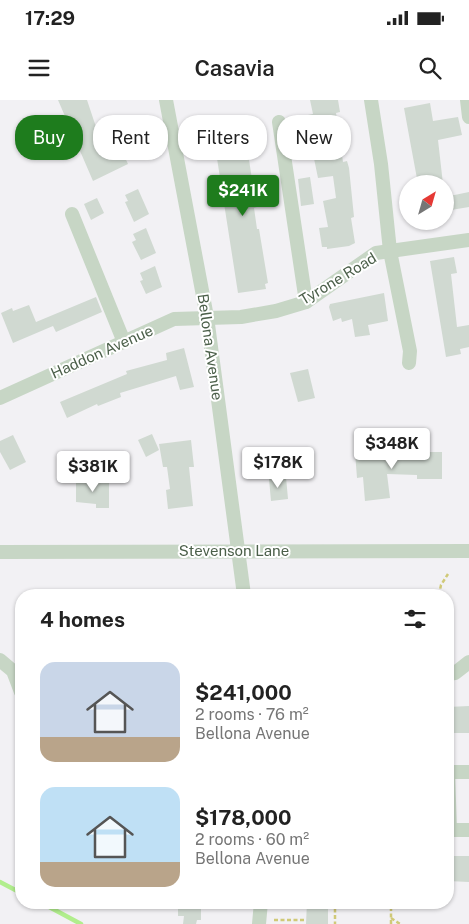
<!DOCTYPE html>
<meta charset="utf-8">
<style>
body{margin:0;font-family:"Public Sans",sans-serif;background:#f2f2f2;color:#222;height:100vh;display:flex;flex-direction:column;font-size:19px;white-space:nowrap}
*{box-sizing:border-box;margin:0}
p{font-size:16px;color:#767676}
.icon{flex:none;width:28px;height:28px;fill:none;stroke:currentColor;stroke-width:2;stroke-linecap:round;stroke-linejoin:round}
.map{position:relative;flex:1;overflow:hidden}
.drawer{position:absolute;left:15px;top:489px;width:439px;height:320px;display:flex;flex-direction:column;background:#fff;border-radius:20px;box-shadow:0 1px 4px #0004}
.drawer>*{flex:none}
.hud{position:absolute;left:15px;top:15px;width:440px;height:45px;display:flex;gap:10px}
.needle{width:32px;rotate:37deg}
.fabs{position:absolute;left:399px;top:75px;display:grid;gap:10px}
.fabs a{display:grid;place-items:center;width:55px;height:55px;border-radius:50%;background:#fff;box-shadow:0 1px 4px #0004;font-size:25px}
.price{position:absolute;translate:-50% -42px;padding:0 11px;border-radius:5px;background:#fff;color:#222;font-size:16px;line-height:32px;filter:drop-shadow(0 1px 2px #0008)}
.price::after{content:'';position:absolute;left:50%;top:30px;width:15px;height:11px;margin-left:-8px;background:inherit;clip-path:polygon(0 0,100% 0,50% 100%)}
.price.current{background:#1e7c1d;color:#fff}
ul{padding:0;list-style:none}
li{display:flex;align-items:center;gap:15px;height:125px;padding:0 25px}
li span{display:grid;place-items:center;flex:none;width:140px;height:100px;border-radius:15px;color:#555}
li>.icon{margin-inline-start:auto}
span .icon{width:60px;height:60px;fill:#fffc;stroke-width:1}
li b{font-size:21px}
h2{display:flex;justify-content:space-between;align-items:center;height:60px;padding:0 25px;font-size:21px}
.tag{padding:0 18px;border-radius:20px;background:#fff;box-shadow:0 1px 4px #0004;font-size:18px;line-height:45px}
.tag.current{background:#1e7c1d;color:#fff}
.status{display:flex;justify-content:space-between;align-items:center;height:35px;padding:0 25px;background:#fff;direction:ltr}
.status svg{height:14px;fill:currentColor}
header{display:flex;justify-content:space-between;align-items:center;height:65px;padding:0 25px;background:#fff;font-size:22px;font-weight:600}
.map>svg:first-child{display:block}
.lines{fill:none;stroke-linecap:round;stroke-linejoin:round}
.stream{stroke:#b1ee8d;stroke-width:4.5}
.building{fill:#d0d9d1}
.path{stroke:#d0c977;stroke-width:2.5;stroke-dasharray:4 2.5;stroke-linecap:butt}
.minor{stroke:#c7d6c5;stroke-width:14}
.labels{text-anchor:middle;stroke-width:4;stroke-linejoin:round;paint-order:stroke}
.street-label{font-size:15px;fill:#4b5f49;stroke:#fff}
</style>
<div class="status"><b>17:29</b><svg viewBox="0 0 49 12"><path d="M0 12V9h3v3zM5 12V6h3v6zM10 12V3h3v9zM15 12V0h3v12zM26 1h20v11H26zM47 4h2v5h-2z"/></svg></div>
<header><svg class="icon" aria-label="menu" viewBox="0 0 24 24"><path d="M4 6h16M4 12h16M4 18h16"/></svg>Casavia<svg class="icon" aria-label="search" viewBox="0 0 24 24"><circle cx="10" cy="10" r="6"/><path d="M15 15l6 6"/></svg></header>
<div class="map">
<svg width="469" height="824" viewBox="0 0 469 824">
<rect width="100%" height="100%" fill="#f2f1f4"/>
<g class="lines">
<g class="stream">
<polyline points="0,782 21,793"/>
<polyline points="40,802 81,824"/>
</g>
</g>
<g class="building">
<polygon points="58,0 87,0 99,36 103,42 107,40 113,53 121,49 128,64 93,81"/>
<polygon points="310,0 338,0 340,12 336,13 343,62 347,61 349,68 354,117 351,118 355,143 349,146 327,149 327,147 322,147 319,128 328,127 323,101 336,98 333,76 318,78 311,44 292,48 287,19 313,14"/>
<polygon points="430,3 433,21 458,17 462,35 438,40 443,84 418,84 410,41 404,8"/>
<polygon points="241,39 245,54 248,53 253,86 265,83 267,95 255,97 257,107 254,108 257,129 259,129 268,183 265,184 266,189 238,193 216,52 232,49 230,41"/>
<polygon points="310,77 314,104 301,106 298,79"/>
<polygon points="138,89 149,114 134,122 125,102 128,101 125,95"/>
<polygon points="469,92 469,107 445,111 445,97"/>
<polygon points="97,98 104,113 91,120 84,104"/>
<polygon points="146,128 156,153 141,160 132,142 136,140 133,134"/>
<polygon points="454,157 457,173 451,174 457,227 469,225 469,247 460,249 461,254 446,257 430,161"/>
<polygon points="155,166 162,187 146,194 140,181 143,180 140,173"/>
<polygon points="384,193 388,221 368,225 370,235 355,237 352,219 342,222 341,218 333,221 329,207 330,204"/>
<polygon points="96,197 102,212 56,232 53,226 13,243 1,213 12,208 13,211 29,205 36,222"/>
<polygon points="184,248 194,287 180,290 176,276 120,293 121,297 98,306 97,304 67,318 60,302 127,274 126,271 167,260 166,253"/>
<polygon points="308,269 315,298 298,302 290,273"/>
<polygon points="152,334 159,350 146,357 138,340"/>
<polygon points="13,335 26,362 10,370 0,352 0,341"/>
<polygon points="191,340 194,367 189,367 193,406 168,409 166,390 170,389 167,367 163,367 159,344"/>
<polygon points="380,343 383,358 428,358 428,352 442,352 442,379 417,379 417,375 387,374 390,398 365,401 363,377 357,378 355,352 363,351 363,345"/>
<polygon points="286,377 288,399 271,401 269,379"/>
<polygon points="83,380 109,380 109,408 96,408 96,404 76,402 76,381"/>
<polygon points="469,606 469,633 448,633 448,607"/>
<polygon points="449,756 469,756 469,782 448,781"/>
<polygon points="307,802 328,802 328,824 306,824"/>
<polygon points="178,804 201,805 201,820 197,820 196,824 183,824 184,816 178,816"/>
</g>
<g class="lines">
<g class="path">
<path d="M365,495C375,490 384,492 395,495"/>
<polyline points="439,495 441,485 448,474"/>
<polyline points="448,520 451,532 448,546"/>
<polyline points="335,802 335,824"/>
<polyline points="391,818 400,824"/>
<polyline points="274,820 306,820"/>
<polyline points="391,824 391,808"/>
</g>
<g class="minor">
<polyline points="166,0 207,217 244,495"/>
<polyline points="371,0 381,64 390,151 410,251 409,263"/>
<polyline points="467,0 469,17"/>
<polyline points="279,22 306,202"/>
<polyline points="72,114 124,242"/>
<polyline points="0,298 174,219 241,217 276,211 306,202 376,153 469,140"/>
<polyline points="0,452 469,451"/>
<polyline points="0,560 13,571 21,592"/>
<polyline points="448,574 455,573 469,562"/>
<polyline points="469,672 448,672 450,730 469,730"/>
<polyline points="259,824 261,802"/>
</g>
</g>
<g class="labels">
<g class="street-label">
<text transform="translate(338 179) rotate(-31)" y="5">Tyrone Road</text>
<text transform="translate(210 247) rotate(82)" y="5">Bellona Avenue</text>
<text transform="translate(102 252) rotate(-24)" y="5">Haddon Avenue</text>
<text x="234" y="456">Stevenson Lane</text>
</g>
</g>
</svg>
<div class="fabs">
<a><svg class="needle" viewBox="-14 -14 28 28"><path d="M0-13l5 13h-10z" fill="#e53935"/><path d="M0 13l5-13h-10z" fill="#767676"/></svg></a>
</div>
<b class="price current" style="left:243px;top:117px">$241K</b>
<b class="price" style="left:392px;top:370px">$348K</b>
<b class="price" style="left:278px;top:389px">$178K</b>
<b class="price" style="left:93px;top:393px">$381K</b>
<div class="hud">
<a class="tag current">Buy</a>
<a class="tag">Rent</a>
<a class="tag">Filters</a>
<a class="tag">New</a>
</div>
<section class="drawer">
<h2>4 homes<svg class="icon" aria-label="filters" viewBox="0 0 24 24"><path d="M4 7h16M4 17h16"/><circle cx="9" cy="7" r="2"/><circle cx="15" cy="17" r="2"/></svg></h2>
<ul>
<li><span style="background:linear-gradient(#c9d6e8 75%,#b9a48a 0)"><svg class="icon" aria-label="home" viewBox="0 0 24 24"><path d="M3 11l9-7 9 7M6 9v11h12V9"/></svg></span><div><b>$241,000</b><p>2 rooms · 76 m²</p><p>Bellona Avenue</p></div></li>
<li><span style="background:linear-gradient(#bfe0f5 75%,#b9a48a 0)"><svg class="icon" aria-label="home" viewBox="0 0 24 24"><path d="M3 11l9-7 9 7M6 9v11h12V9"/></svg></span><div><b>$178,000</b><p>2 rooms · 60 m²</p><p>Bellona Avenue</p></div></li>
</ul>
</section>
</div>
